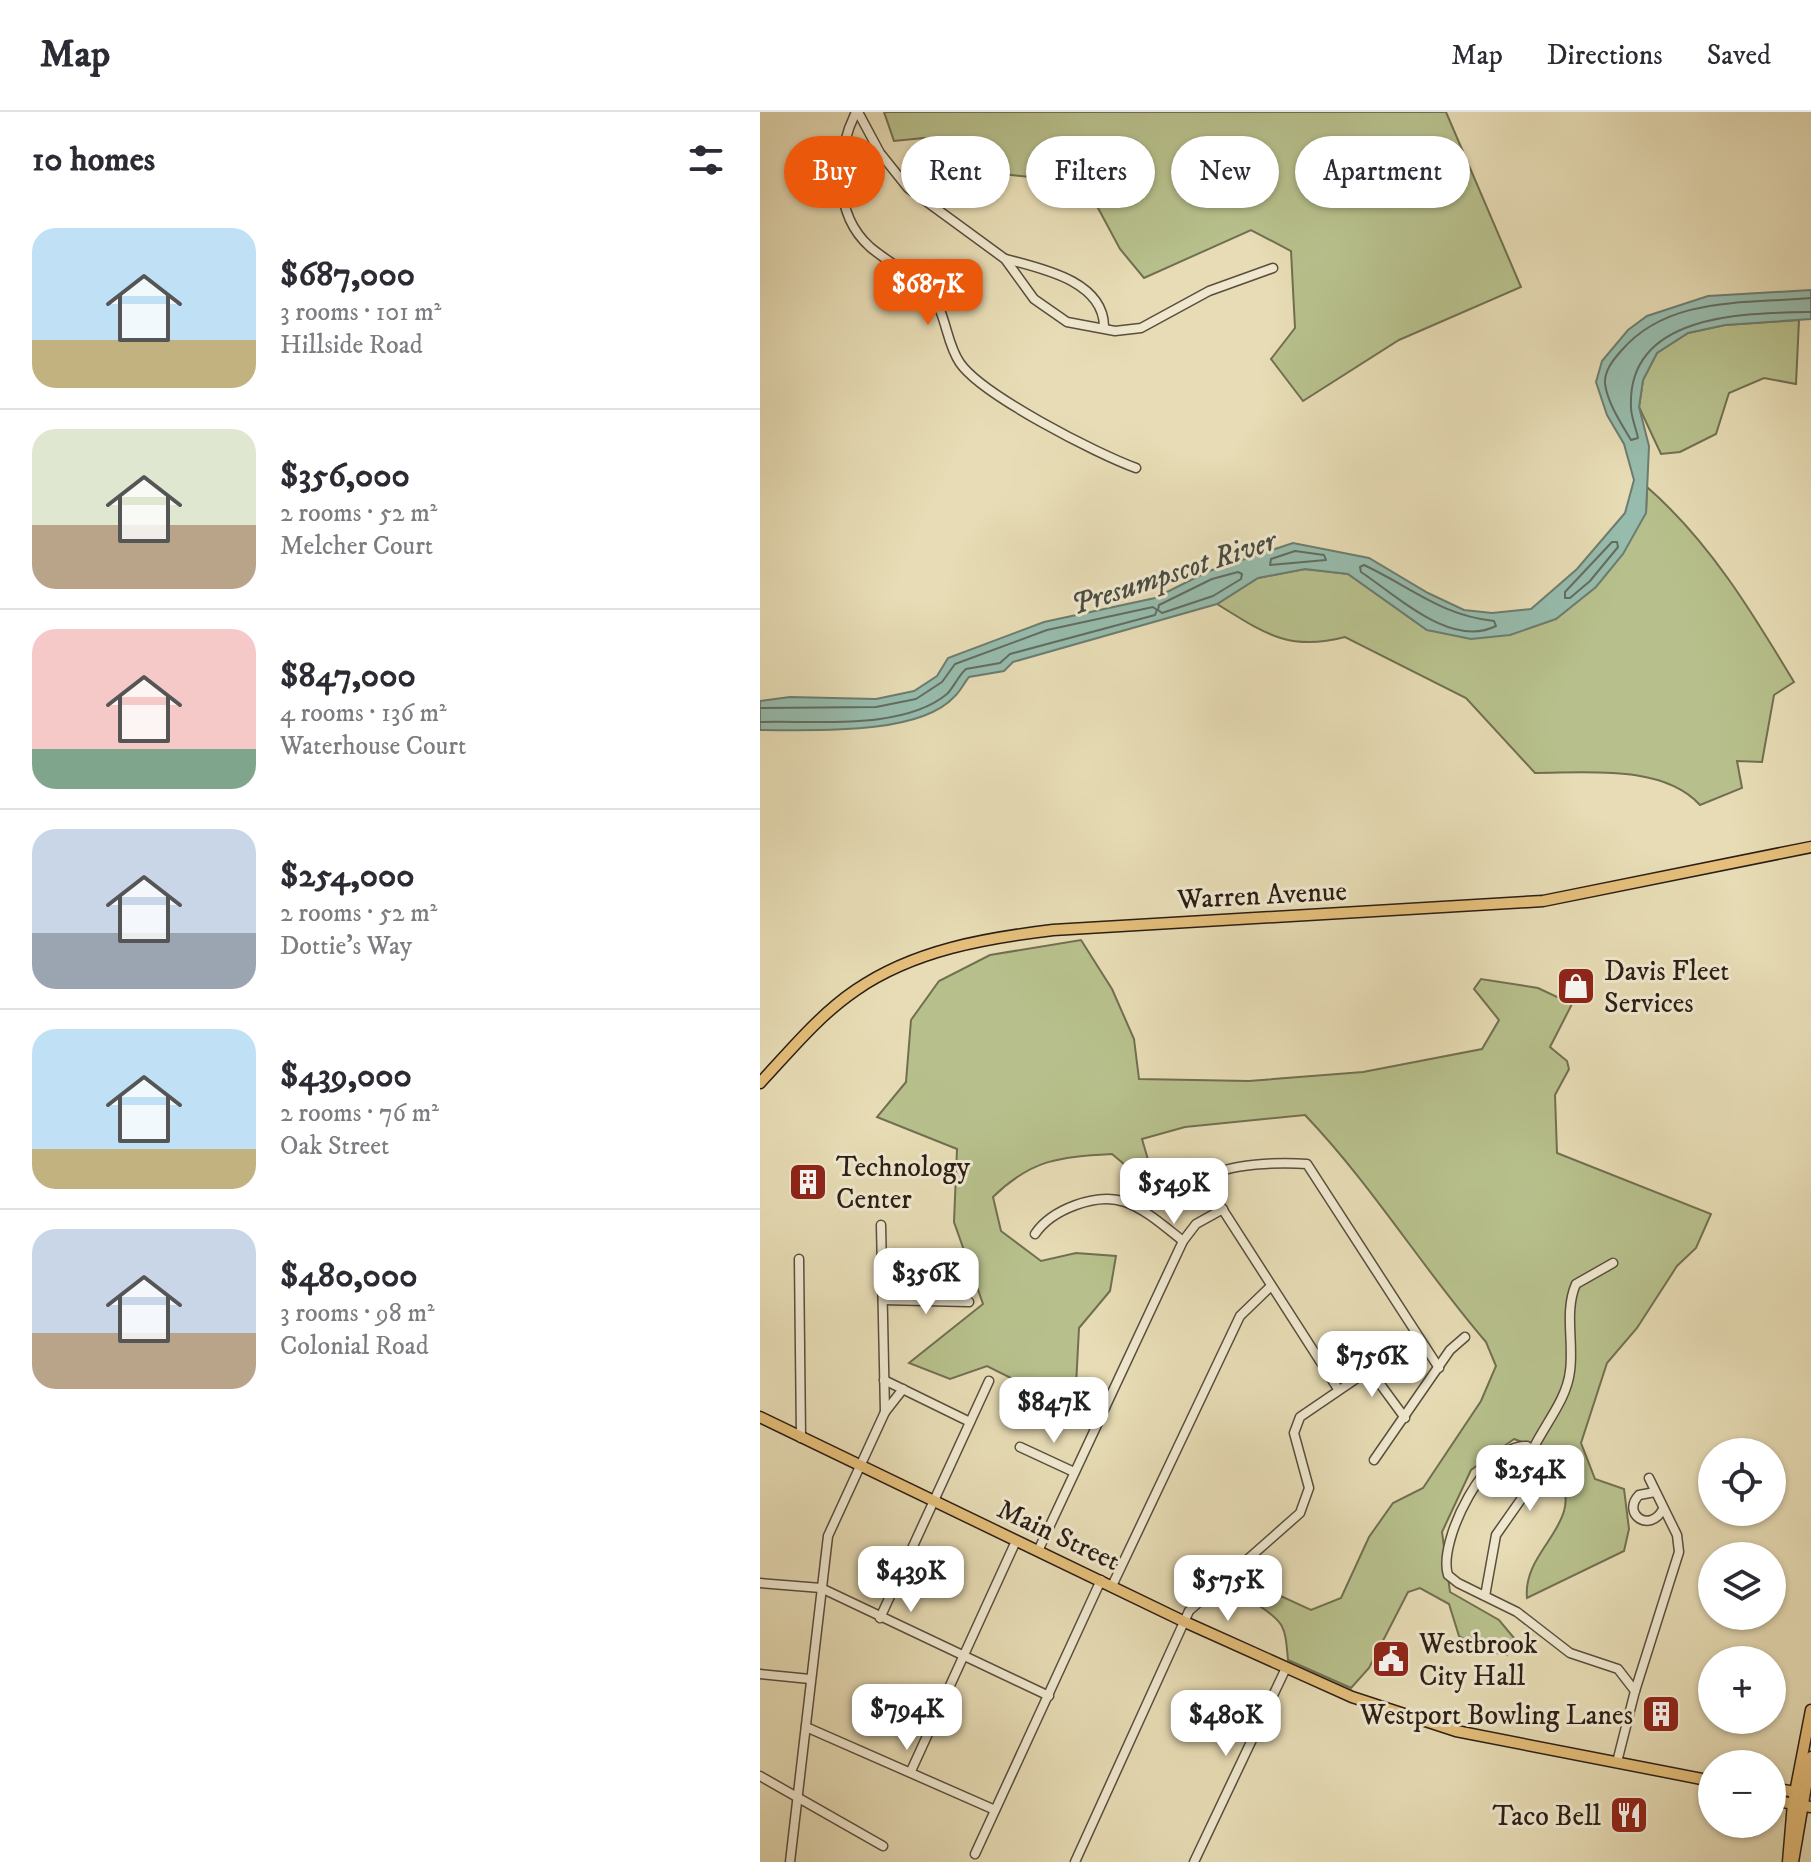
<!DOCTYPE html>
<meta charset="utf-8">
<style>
body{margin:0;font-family:"IM FELL DW Pica",serif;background:#f2f2f3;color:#2b2b33;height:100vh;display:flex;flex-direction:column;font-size:30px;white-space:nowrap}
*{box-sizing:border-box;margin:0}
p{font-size:26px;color:#7c7c81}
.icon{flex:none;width:44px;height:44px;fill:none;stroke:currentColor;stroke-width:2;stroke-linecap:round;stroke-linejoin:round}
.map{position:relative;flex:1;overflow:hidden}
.details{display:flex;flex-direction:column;background:#fff;width:760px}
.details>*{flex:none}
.hud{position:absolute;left:24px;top:24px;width:760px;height:72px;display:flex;gap:16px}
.tools{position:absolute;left:938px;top:1326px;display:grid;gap:16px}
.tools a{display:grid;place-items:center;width:88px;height:88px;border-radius:50%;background:#fff;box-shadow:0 2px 6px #0004;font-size:40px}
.price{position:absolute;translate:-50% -68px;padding:0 18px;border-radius:16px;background:#fff;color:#222;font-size:26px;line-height:52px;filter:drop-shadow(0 2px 4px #0008)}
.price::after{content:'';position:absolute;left:50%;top:48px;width:24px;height:18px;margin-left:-12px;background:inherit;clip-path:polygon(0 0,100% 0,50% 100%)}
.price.selected{background:#ea580c;color:#fff}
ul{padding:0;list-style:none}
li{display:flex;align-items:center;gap:24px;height:200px;padding:0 32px}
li+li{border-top:2px solid #e1e1e2}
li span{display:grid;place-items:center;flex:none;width:224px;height:160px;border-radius:24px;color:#555}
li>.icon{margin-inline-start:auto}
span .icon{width:96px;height:96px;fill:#fffc;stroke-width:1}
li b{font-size:34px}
h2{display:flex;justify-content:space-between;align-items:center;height:96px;padding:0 32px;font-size:34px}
.tag{padding:0 28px;border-radius:36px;background:#fff;box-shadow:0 2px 6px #0004;font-size:28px;line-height:72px}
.tag.selected{background:#ea580c;color:#fff}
header{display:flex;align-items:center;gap:48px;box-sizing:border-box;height:112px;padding:0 40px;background:#fff;border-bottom:2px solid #e1e1e2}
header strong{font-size:38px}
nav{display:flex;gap:44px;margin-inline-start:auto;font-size:28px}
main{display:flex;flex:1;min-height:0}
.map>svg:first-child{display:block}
.green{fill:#b7c08c;stroke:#716f51;stroke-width:2}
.water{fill:#97bcad;stroke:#6c7d71;stroke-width:2}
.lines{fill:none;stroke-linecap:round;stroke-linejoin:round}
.shore{stroke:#616d62;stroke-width:2}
.minor-casing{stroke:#5a4e3e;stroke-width:11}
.major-casing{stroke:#2b1e16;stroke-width:13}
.minor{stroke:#efe8cf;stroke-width:8}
.major{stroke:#e4be7a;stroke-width:10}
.labels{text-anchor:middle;stroke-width:6;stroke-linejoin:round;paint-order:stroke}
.street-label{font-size:28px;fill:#2b1e16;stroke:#efe8cf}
.poi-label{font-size:28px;fill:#2b1e16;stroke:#efe8cf;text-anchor:start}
.water-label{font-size:30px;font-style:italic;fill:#4b4d43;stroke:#efe8cf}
</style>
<header>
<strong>Map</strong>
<nav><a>Map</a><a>Directions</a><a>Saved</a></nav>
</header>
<main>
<section class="details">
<h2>10 homes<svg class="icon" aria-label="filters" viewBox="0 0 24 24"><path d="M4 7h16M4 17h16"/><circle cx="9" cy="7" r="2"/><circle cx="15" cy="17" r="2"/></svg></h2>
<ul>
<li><span style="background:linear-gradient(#bfe0f5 70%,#c2b280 0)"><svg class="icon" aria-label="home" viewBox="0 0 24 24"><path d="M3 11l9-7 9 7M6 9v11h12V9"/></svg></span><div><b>$687,000</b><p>3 rooms · 101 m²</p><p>Hillside Road</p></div></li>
<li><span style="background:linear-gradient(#dfe7d0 60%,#b9a48a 0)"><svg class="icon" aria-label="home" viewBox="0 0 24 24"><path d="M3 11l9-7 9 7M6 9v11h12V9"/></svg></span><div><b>$356,000</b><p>2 rooms · 52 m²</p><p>Melcher Court</p></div></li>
<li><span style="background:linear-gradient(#f6c9c9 75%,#7fa58c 0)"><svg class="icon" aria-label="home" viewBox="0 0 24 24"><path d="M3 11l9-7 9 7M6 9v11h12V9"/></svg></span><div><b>$847,000</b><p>4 rooms · 136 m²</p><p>Waterhouse Court</p></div></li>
<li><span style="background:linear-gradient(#c9d6e8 65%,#9aa5b1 0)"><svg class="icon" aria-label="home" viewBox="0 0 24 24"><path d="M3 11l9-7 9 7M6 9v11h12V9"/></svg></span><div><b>$254,000</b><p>2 rooms · 52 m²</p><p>Dottie's Way</p></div></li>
<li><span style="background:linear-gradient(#bfe0f5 75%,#c2b280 0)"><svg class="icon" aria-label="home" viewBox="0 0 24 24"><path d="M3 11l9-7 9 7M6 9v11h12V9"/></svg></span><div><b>$439,000</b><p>2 rooms · 76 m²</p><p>Oak Street</p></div></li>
<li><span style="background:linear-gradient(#c9d6e8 65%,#b9a48a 0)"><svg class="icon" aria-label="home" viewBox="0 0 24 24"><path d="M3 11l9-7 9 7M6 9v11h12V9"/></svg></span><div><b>$480,000</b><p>3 rooms · 98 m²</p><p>Colonial Road</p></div></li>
</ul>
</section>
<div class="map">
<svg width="1051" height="1750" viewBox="0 0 1051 1750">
<rect width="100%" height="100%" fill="#e7dcb5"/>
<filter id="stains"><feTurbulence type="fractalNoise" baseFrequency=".0025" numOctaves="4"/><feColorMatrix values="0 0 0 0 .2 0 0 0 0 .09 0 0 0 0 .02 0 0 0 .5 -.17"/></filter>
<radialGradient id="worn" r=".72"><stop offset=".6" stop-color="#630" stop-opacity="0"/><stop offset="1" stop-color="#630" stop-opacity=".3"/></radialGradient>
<g class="green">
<polygon points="124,0 686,0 761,175 639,228 543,289 511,247 535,216 531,139 491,118 384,166 360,137 338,96 288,67 223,60 164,26 134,29"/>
<polygon points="1039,208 1036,272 1004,266 969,281 956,322 920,340 901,342 879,295 883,268 897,241 928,221 965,213"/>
<path d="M887,375C949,429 992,500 1034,570L1014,583L1002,650L977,649L982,676L940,693C903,652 826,661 775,661L706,586L585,525C529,540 504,521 457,492L498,466L545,457L588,462L667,518L750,523L886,401Z"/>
<path d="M321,828L352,877L374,927L379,967L489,969L603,960L722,937L739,908L714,877L721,867L778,876L812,892L790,935L807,949L809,957L795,983L797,1041L951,1102L936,1136L917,1154L877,1216L847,1251L821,1331L835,1367L864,1377L869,1417L864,1439L767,1486C762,1436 829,1411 797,1360C784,1340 777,1335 754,1327L711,1358L682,1420L690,1480L739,1508L754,1526L747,1543L722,1538L699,1524L689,1492L660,1476L648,1480L609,1556L591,1576L528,1548C525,1516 526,1511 498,1493L503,1476L551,1498L581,1486L609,1425L633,1391L663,1376L721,1289L736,1254L726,1230C663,1157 612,1073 545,1003L425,1015L382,1027L391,1058H371L352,1042C299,1045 272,1047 233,1085L241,1119L281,1149L316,1141L356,1144L350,1179L319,1216L316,1274L301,1305L269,1302L251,1266L227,1254L190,1267L149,1251L223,1192L194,1110L197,1037L117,1005L146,970L151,908L179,869L230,843Z"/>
</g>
<path class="water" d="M1051,178V207L965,213L928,221L897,241L883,268L879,295L889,334L886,401L863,442L836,475L796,507L750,523L711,527L667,518L588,462L545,457L498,466L457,492L253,550L244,559L209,565C204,571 200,580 194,585C158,624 50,618 0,618V589L30,585L116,587L154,579L177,564L188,546L284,510L395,486L449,459L533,431L609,446L668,481L704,498L732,501L771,497L817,457L865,401L874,368L864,332L847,303L836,270L842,249L868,218L887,204L948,184Z"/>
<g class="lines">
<g class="shore">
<path d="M1051,186C984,192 908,184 861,239C853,248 844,259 845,272C848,292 861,311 871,328L878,326C876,316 871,305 871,295C867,201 985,201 1051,200"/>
<polygon points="852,430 857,430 858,435 830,469 810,486 805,486 805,480"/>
<polygon points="535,439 564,443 566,448 510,453 511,447"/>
<path d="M604,453C651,475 680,503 734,509L736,514C691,537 636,483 601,460L600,455Z"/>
<polygon points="478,460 482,462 481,467 453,484 402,501 398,498 399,493 452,467"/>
<path d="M0,596L116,595L156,587L182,570L195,552L287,518L393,495L397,498L395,503L250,542L240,551L206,557C198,564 194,575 187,582C142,619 54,608 0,610"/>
</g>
<defs>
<g id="minor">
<path d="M96,0C75,42 73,102 110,135C130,152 156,164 172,184C187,204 186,231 200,251C222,283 337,342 376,356"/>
<polyline points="98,0 120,41 148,76 245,147 274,187 307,210 355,219 381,216 449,179 513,156"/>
<path d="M246,147C279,156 343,168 344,214"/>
<path d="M275,1122C291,1098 336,1080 365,1090C387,1098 405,1115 423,1129"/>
<polyline points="39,1147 41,1326"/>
<polyline points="123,1188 209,1190"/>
<polyline points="124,1268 210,1310"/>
<path d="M578,1277L454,1084L448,1066C466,1051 523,1050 547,1052L679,1256"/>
<polyline points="125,1300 143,1277"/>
<polyline points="260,1335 314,1360"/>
<path d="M773,1337C785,1312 807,1287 810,1259C814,1230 804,1199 816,1172L853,1151"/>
<polyline points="614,1348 690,1238 705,1225"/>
<path d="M895,1380L879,1383C861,1402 890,1422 903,1397"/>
<polyline points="278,1439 423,1129 436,1112 463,1097"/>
<polyline points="0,1471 61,1476 289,1584"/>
<polyline points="352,1474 480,1204 510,1175"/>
<path d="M725,1484L736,1423L783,1356L778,1342L767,1334C728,1330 677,1429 688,1463L698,1471L757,1500L810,1541L858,1557L875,1579"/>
<polyline points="120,1506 229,1269"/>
<polyline points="0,1562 50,1567"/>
<polyline points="46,1615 235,1698"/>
<polyline points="857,1650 875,1579 919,1440 917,1423 889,1366"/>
<polyline points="151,1659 256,1429"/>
<polyline points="0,1664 123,1734"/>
<polyline points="215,1742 341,1468"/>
<polyline points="30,1750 68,1424 125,1300 121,1113"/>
<polyline points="315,1750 429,1499 540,1401 549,1376 534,1321 540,1305 606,1260 612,1261 645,1306"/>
<polyline points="434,1750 526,1556"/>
</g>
<g id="major">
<path d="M0,971C30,939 59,903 96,878C154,838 226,826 293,818L783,789L1051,735"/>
<polyline points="0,1305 425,1510 592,1585 696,1619 952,1669"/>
<polyline points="1012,1676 1041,1681"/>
<polyline points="1012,1688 1051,1695"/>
<polyline points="1028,1750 1033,1691 1051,1598"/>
<polyline points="1033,1750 1051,1645"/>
</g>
</defs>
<use href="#minor" class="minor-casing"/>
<use href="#major" class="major-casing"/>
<use href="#minor" class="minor"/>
<use href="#major" class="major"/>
</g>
<defs>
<symbol id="shop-square" viewBox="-11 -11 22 22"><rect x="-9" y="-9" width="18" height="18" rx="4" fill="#8f2418" stroke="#efe8cf"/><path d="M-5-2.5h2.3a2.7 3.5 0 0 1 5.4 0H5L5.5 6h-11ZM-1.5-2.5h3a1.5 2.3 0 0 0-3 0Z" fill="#fff"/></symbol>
<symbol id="building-square" viewBox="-11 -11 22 22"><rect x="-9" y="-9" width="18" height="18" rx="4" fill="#8f2418" stroke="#efe8cf"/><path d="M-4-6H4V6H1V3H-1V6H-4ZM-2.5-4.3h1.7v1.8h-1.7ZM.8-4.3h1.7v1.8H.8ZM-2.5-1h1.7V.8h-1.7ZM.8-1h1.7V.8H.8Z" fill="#fff"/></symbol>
<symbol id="civic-square" viewBox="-11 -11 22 22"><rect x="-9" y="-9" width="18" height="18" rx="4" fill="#8f2418" stroke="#efe8cf"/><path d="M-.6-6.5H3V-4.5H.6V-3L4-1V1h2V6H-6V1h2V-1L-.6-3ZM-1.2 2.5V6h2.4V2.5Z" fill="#fff"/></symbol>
<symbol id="restaurant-square" viewBox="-11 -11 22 22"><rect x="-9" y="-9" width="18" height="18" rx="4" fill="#8f2418" stroke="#efe8cf"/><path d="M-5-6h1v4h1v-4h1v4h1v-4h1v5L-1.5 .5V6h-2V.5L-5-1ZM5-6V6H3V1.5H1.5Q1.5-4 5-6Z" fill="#fff"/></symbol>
</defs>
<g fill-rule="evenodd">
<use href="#shop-square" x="794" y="852" width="44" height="44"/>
<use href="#building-square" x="26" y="1048" width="44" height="44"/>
<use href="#civic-square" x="609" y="1525" width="44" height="44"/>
<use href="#building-square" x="879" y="1580" width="44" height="44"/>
<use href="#restaurant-square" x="847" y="1681" width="44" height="44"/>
</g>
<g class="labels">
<g class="street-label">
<text transform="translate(502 782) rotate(-3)" y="10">Warren Avenue</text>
<text transform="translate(299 1422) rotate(25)" y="10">Main Street</text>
</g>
<g class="poi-label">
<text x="844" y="868">Davis Fleet<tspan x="844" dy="32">Services</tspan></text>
<text x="76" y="1064">Technology<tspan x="76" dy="32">Center</tspan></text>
<text x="659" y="1541">Westbrook<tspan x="659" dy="32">City Hall</tspan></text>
<text x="873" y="1612" text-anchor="end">Westport Bowling Lanes</text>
<text x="841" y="1713" text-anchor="end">Taco Bell</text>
</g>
<g class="water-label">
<text transform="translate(413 460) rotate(-18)" y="10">Presumpscot River</text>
</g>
</g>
<rect width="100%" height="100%" filter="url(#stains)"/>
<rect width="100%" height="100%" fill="url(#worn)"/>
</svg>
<div class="tools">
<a><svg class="icon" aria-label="locate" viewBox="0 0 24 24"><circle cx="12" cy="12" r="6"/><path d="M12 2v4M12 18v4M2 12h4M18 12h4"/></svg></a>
<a><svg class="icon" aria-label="layers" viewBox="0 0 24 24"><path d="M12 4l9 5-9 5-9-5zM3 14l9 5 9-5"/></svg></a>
<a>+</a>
<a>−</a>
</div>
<b class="price selected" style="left:168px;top:215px">$687K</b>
<b class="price" style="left:414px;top:1114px">$549K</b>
<b class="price" style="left:166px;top:1204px">$356K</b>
<b class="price" style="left:612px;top:1287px">$756K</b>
<b class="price" style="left:294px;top:1333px">$847K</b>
<b class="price" style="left:770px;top:1401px">$254K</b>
<b class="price" style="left:151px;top:1502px">$439K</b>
<b class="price" style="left:468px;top:1511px">$575K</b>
<b class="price" style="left:147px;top:1640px">$794K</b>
<b class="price" style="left:466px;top:1646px">$480K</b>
<div class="hud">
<a class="tag selected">Buy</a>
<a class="tag">Rent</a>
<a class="tag">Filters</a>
<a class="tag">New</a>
<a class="tag">Apartment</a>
</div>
</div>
</main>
